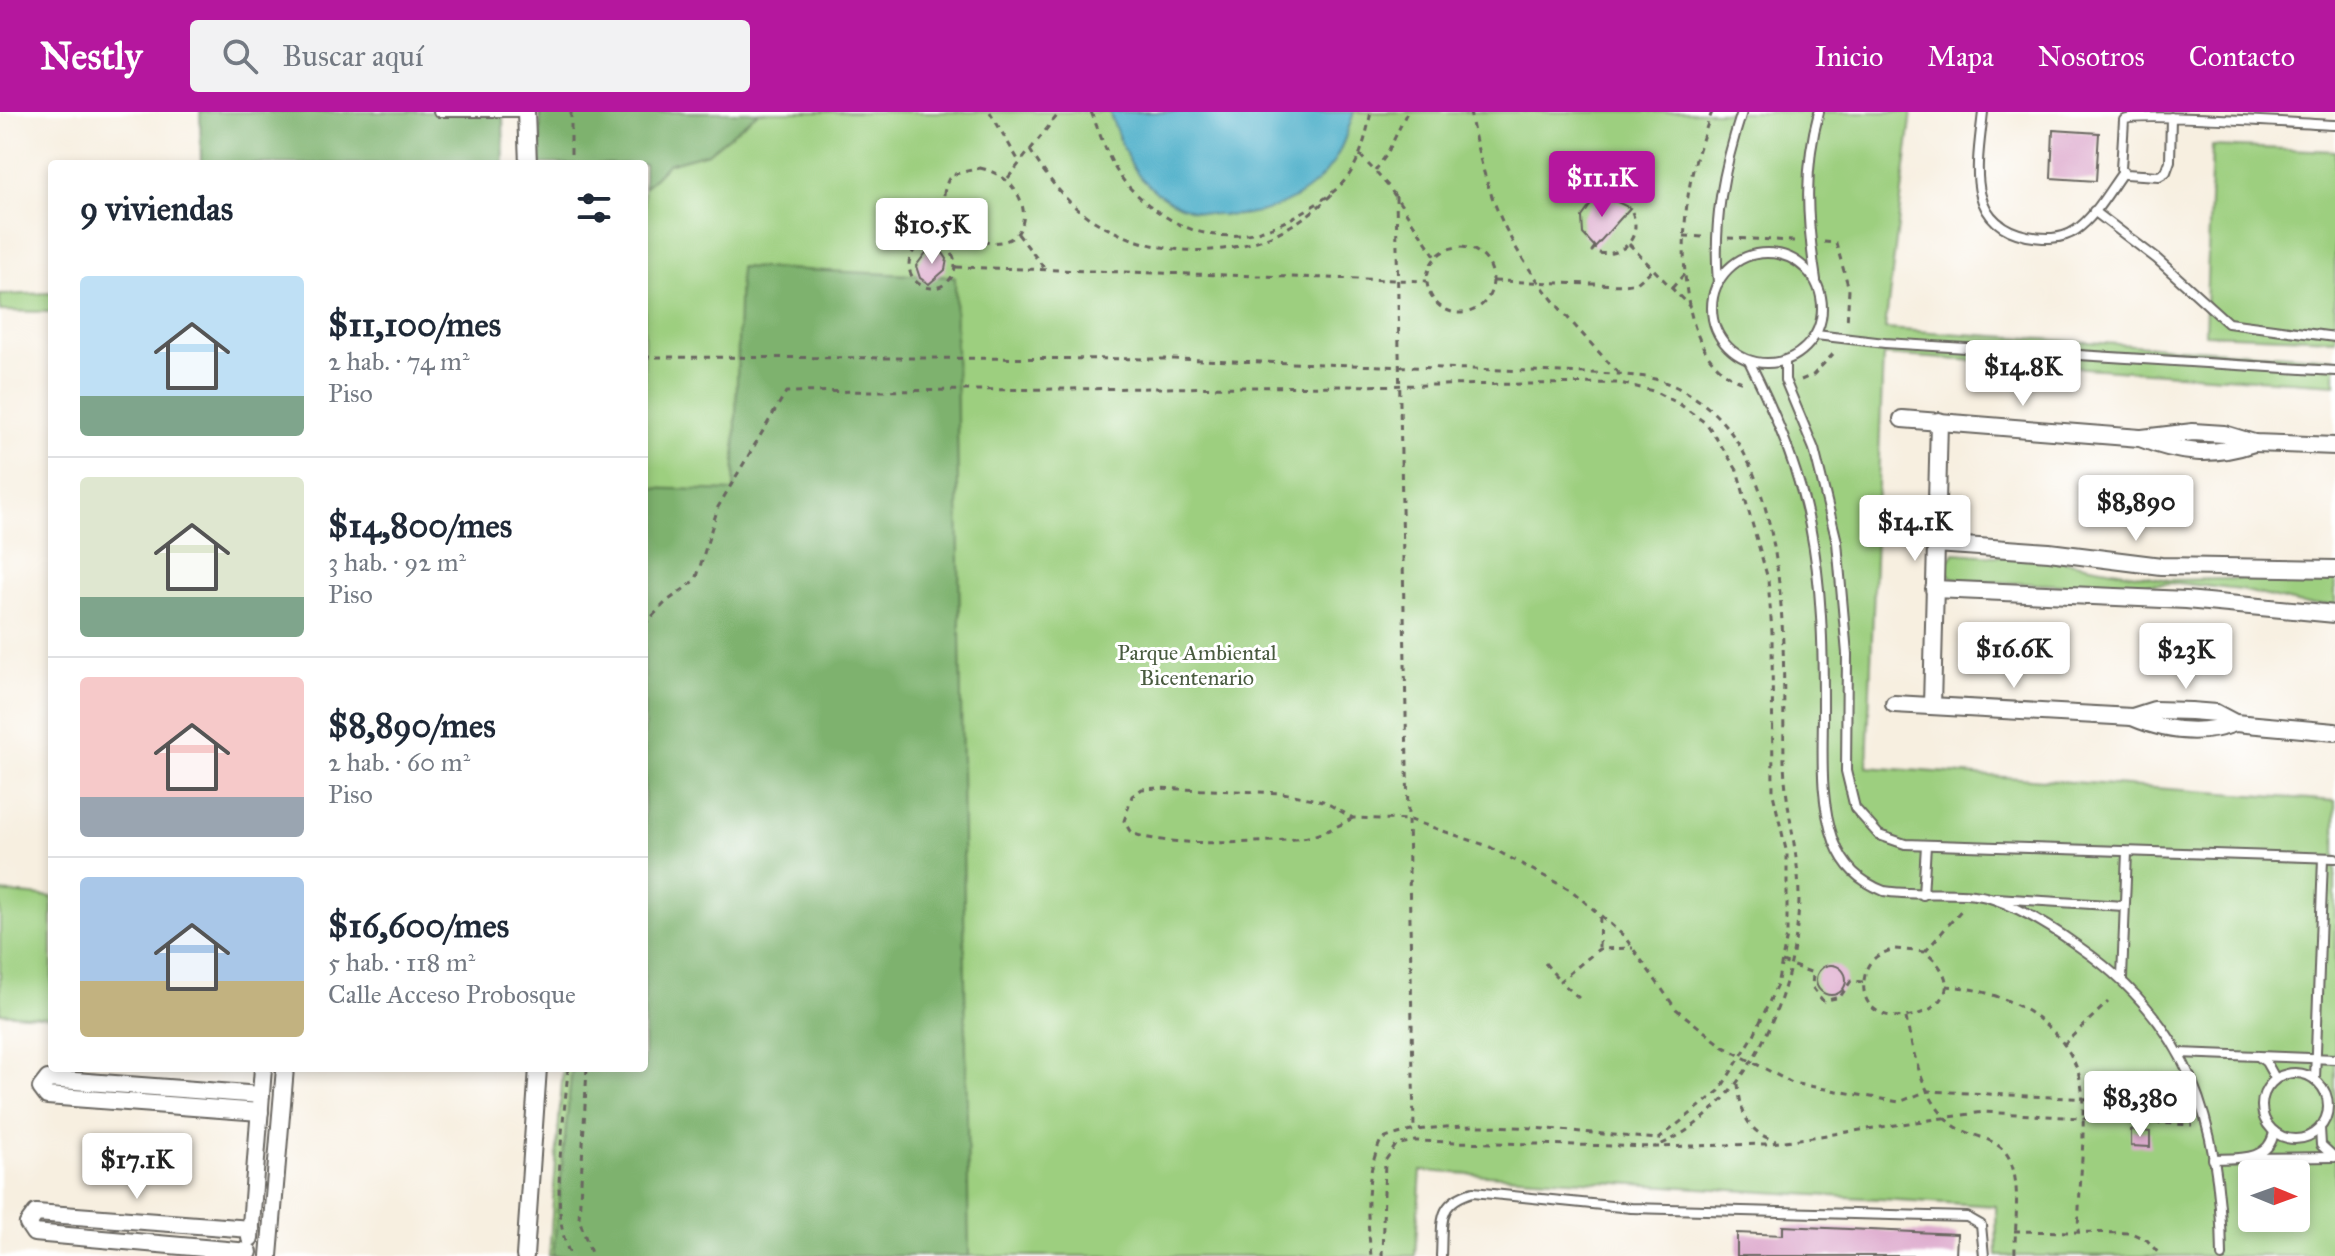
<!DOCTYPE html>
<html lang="es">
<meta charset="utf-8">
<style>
body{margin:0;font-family:"IM FELL Great Primer",serif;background:#f2f2f3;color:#1f2937;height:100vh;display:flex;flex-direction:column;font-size:30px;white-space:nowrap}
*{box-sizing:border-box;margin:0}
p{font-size:26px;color:#747a83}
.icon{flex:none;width:44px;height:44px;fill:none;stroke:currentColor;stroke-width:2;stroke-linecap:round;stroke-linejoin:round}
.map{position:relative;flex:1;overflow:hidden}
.details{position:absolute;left:48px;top:48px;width:600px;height:912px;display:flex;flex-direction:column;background:#fff;border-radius:8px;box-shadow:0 4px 12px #0003}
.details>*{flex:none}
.needle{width:52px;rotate:91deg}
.tools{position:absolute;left:2238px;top:1048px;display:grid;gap:16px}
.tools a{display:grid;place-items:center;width:72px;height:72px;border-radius:8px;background:#fff;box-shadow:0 4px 12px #0003;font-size:40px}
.price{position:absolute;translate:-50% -68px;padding:0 18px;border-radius:8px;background:#fff;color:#222;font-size:26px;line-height:52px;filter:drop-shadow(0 2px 4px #0008)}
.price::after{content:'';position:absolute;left:50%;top:48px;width:24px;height:18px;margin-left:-12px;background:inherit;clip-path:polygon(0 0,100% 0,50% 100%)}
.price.active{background:#b5179e;color:#fff}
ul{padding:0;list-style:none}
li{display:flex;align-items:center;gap:24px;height:200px;padding:0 32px}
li+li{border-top:2px solid #e0e1e3}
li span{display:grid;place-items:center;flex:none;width:224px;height:160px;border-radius:8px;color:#555}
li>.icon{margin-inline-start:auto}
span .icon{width:96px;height:96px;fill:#fffc;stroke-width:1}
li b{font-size:34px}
h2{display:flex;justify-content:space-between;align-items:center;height:96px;padding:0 32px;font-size:34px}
header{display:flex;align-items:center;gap:48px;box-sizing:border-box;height:112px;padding:0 40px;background:#b5179e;color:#fff}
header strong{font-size:38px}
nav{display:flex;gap:44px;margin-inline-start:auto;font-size:28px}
.search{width:560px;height:72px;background:#f2f2f3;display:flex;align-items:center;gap:20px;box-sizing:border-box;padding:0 28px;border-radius:8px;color:#747a83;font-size:30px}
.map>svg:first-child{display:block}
.green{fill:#9dcf7f;stroke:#5c764e;stroke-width:2;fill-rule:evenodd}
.forest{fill:#7eb26e;stroke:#4d6745;stroke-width:2}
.water{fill:#48adc8;stroke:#326472;stroke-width:2}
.building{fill:#deabce}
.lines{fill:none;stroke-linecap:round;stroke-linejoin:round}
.lane-casing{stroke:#696661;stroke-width:12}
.street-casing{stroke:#696661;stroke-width:20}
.path{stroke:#696661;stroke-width:3;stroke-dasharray:6 6;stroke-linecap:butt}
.lane{stroke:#fff;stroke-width:8}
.street{stroke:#fff;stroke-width:16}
.labels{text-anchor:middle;stroke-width:6;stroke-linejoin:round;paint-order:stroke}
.park-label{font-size:22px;fill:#495b3f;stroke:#fff}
</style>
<header>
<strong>Nestly</strong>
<div class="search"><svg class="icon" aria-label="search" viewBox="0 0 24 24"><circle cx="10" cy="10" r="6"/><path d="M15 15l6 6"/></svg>Buscar aquí</div>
<nav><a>Inicio</a><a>Mapa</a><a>Nosotros</a><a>Contacto</a></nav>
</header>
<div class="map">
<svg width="2335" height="1144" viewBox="0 0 2335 1144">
<rect width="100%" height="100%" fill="#fff"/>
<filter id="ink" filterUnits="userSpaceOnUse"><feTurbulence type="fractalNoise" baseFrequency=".0125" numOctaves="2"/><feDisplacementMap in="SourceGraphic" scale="16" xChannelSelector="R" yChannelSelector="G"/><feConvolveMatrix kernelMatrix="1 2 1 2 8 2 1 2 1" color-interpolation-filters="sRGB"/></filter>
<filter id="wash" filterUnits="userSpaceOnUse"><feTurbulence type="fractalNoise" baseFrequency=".006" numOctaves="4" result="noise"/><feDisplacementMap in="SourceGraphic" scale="32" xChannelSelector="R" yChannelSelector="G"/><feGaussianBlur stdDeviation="1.8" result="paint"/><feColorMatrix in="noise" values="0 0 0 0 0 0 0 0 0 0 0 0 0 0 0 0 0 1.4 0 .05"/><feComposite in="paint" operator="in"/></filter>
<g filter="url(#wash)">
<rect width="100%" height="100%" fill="#f7efe0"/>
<g class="green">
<path d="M546,0H1912L1885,217L2335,246V272L1883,243L1867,655L2335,689V1144H1997L1996,1094L1421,1059L1415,1144H549L563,956H644V52ZM2252,1062H2296V1106H2252Z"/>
<polygon points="2212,34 2335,39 2335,227 2205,222"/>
<polygon points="52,181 52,200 0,199 0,183"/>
<polygon points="1955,441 2063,449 2169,468 2335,465 2335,493 2301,492 2241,478 2177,471 2084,474 1972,469 1953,466 1947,461 1946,451"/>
<polygon points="0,780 52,785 52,905 0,901"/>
</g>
<g class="forest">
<polygon points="200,0 503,0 504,52 201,52"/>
<polygon points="540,0 759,0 708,41 668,52 644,76 644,52 541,52"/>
<polygon points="740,155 955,165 969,1144 553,1144 572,956 644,956 644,376 734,379"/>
</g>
<path class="water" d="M1109,0H1354C1348,18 1343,35 1333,51C1294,109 1201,122 1149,74C1127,54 1120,27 1109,0Z"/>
<g id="blocks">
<g class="building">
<polygon points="2053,18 2099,21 2096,69 2051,66"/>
<polygon points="1607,85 1630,96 1595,135 1583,122 1582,105 1592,91"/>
<polygon points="928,138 943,141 947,147 945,158 929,172 920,166 916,154"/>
<circle cx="1831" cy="868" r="15"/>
<polygon points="2131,1018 2150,1020 2150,1035 2131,1034"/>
<polygon points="1783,1114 1957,1122 1956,1144 1737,1144 1737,1121 1783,1123"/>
</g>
</g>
</g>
<g filter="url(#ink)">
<use href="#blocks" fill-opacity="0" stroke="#696661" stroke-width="2"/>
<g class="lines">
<defs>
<g id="lane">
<polyline points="438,0 526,0"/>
<path d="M1983,0C1978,49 1963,111 2027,124C2044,127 2061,128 2076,118C2095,105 2109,79 2123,60"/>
<path d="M2171,5L2170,49L2166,60L2159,64L2125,62L2121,57L2124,8C2135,0 2307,12 2335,13"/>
<polyline points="2094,99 2157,147 2228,211 2335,225"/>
<circle cx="1767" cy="196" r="55"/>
<path d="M1816,168C1807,110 1803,57 1819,0"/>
<path d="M1718,171C1713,110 1723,58 1742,0"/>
<polyline points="1816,223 1885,231 2335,259"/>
<path d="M1749,249C1776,302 1798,355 1810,414C1822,474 1823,535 1823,596C1823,640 1819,687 1834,729C1844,755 1859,769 1884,779C1916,785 1966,777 1993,787C2023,797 2053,816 2078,834C2190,911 2221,1012 2222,1144"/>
<polyline points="1785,249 1785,268 1814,337 1837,430 1847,542 1846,659 1855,696 1879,723 1905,732 2335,746"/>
<polyline points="1923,783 1926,733"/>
<polyline points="1996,786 2124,794"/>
<polyline points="2122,866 2127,740"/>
<polyline points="2179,941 2335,947"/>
<polyline points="2258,944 2266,950 2275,966"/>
<circle cx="2295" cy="994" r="33"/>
<polyline points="2315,967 2323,746"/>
<polyline points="2320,1016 2321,1033 2334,1045"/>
<polyline points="2246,1046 2334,1045"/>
<path d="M2213,1047C2237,1046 2269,1050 2274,1020"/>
<path d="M1441,1144C1443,1110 1436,1091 1473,1080L1631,1096L1967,1105L1981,1113L1984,1144"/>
</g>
<g id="street">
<polyline points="526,0 528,52"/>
<path d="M1902,307L2140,326C2180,342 2213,345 2254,331"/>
<polyline points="2142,326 2193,320 2224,322 2254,331 2335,334"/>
<polyline points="1936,432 2049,440 2161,454 2335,457"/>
<polyline points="1934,477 2186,488 2335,502"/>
<path d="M1894,592L2132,605C2165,619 2201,624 2235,611"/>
<polyline points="1932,594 1939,309"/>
<polyline points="2132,605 2154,598 2191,599 2216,601 2235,611 2335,620"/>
<polyline points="260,1000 47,984 41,976 48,967 261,983"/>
<polyline points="250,1126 263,956"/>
<polyline points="249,1140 34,1121 28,1112 36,1101 251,1117"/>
<polyline points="269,1144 285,956"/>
<polyline points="525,1144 538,956"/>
</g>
</defs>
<use href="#lane" class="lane-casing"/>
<use href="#street" class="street-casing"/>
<g class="path">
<polyline points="571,0 571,52"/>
<polyline points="990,0 1020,51"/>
<path d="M1091,0C1103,28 1110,58 1134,80C1186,129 1238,138 1301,101C1317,92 1338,79 1349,63C1362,43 1366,23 1371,0"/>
<path d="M1470,0C1493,128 1534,170 1619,262"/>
<path d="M1712,0C1705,19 1698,39 1693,58C1679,114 1673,249 1743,270"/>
<path d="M1030,38C1046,64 1065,90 1091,107C1169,156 1267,148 1332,82"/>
<polyline points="1360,43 1389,75 1436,145"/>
<path d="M980,56C1039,68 1041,153 967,125C946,108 936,87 951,63Z"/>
<polyline points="1375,59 1387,42 1407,0"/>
<polyline points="1008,66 1060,0"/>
<polyline points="1396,84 1414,1016"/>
<polyline points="1018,122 1045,157"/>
<polyline points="1684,124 1704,125"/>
<polyline points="1728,126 1796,129"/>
<circle cx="932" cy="153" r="23"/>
<polyline points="1824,130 1836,131 1849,177 1847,213"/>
<polyline points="1629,132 1690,195"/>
<path d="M1595,135L1592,139C1621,150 1646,124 1630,96"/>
<circle cx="1460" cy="168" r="33"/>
<polyline points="949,136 963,122"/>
<polyline points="956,155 1427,169"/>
<polyline points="1494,169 1625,173 1637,171 1653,157"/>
<polyline points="1672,176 1685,161"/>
<path d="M644,245L1173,247L1619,262C1631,264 1644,264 1655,267C1800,309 1782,533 1784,649C1785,695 1799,740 1799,787C1797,882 1747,999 1655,1035"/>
<polyline points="1801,268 1813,263 1837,238"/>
<path d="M644,513L666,490L696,468L718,395L786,280L1620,271L1653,279L1678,291L1707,312L1737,358L1768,467L1772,520L1773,682L1787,742V824L1777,873L1753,925L1719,979L1659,1027C1586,1022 1445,1000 1381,1028C1364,1066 1367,1103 1371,1144"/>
<path d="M1353,706C1336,715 1321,723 1302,726C1274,731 1150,736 1130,719C1129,718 1125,710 1124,709L1132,684L1142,677L1158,676L1283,681L1323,689L1353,706L1410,708L1488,734L1572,779L1600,803L1624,824L1676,897L1724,935L1792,971L1899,990L1928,979L2171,991"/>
<polyline points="1599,835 1600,803"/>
<path d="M1895,837L1925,840C2001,901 1848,938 1865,863C1868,847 1880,841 1895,837Z"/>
<polyline points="1925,840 1964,795"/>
<polyline points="1782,850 1813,861 1812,875 1823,889 1840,885 1851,869 1863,870"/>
<polyline points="1545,851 1560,869"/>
<path d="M1946,874C2005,877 2074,913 2082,978C2086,1020 2079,1077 2078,1120"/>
<polyline points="1579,886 1560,869 1599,837 1633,836"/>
<path d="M1906,906C1913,941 1923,988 1952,1012C1969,1026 1997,1023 2009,1046C2022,1072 2014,1116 2015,1144"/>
<polyline points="2063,933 2108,890"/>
<path d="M568,956C565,1006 548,1102 571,1144"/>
<polyline points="587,956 579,1107 592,1144"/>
<path d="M1738,972C1741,1000 1746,1020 1776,1029"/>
<polyline points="2014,1119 2131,1121 2147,1128 2161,1144"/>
<polyline points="1382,1144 1385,1049 1396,1033 1415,1029 1655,1035 1765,1032 1984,1000 2192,1013"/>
</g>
<use href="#lane" class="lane"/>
<use href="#street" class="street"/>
</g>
</g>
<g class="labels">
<g class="park-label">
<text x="1197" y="548">Parque Ambiental<tspan x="1197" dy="25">Bicentenario</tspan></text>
</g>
</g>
</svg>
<div class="tools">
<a><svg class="needle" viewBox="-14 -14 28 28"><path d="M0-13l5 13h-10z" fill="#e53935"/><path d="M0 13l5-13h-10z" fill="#747a83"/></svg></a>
</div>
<b class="price active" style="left:1602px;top:107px">$11.1K</b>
<b class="price" style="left:932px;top:154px">$10.5K</b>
<b class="price" style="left:2023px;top:296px">$14.8K</b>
<b class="price" style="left:2136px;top:431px">$8,890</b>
<b class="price" style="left:1915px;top:451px">$14.1K</b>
<b class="price" style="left:2014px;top:578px">$16.6K</b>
<b class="price" style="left:2186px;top:579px">$23K</b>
<b class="price" style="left:2140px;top:1027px">$8,380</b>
<b class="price" style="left:137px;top:1089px">$17.1K</b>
<section class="details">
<h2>9 viviendas<svg class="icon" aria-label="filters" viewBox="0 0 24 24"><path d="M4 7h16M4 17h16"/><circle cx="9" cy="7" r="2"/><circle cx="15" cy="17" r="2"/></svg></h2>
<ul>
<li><span style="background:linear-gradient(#bfe0f5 75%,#7fa58c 0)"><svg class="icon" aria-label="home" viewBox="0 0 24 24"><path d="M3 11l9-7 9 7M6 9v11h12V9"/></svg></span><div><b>$11,100/mes</b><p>2 hab. · 74 m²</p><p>Piso</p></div></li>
<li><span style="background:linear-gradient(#dfe7d0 75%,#7fa58c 0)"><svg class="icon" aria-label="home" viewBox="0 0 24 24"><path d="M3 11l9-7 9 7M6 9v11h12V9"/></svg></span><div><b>$14,800/mes</b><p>3 hab. · 92 m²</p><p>Piso</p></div></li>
<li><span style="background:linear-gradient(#f6c9c9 75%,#9aa5b1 0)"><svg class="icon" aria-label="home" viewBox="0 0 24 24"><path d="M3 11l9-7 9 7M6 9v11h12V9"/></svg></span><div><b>$8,890/mes</b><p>2 hab. · 60 m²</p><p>Piso</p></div></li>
<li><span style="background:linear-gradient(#a9c7e8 65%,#c2b280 0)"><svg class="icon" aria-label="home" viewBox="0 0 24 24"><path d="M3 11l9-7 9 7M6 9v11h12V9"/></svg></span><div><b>$16,600/mes</b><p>5 hab. · 118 m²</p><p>Calle Acceso Probosque</p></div></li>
</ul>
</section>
</div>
